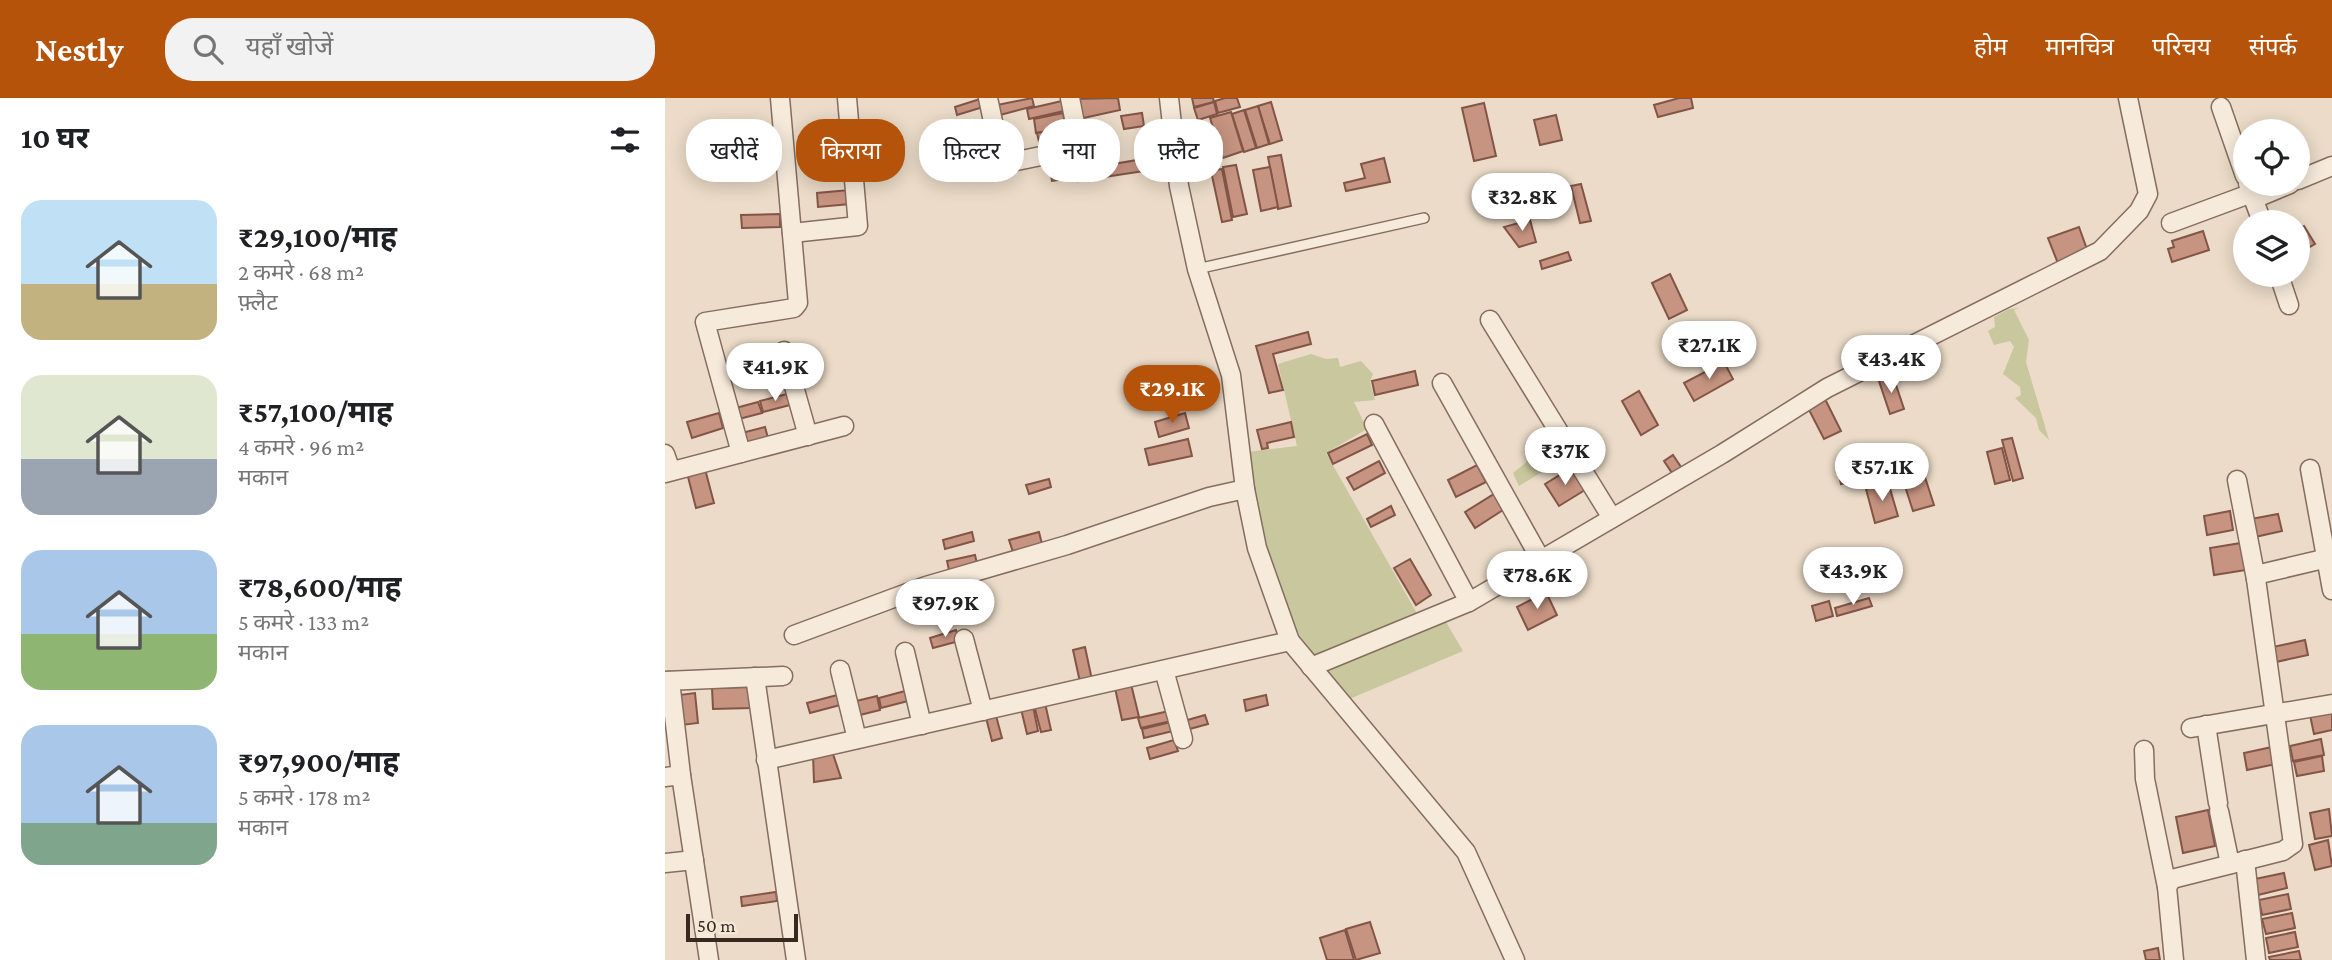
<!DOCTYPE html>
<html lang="hi">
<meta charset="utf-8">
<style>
body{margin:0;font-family:"Crimson Pro","Noto Sans Devanagari",serif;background:#f2f2f2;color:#202124;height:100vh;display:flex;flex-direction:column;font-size:26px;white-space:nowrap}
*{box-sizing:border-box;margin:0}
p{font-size:23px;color:#757577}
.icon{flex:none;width:38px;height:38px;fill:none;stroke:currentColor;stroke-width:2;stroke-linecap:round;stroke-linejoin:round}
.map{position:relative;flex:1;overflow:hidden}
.drawer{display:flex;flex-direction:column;background:#fff;width:665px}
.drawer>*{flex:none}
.banner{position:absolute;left:21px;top:21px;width:665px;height:63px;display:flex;gap:14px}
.buttons{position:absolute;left:1568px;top:21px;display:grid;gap:14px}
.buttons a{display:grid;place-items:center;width:77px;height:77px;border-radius:50%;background:#fff;box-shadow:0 4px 18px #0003;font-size:35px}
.scale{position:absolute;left:21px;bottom:18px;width:112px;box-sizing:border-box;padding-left:7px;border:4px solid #372821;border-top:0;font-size:19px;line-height:24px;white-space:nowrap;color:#372821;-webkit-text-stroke:5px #f3e7d7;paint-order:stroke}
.price{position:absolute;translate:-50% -60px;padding:0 16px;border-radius:24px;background:#fff;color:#222;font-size:23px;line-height:46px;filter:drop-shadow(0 2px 4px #0008)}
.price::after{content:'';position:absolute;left:50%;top:42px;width:21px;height:16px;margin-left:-10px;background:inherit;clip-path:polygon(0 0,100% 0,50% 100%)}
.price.current{background:#b45309;color:#fff}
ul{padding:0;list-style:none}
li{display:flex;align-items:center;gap:21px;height:175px;padding:0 21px}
li span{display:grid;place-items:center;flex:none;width:196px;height:140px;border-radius:21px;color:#555}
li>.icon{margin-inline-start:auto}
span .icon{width:84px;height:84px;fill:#fffc;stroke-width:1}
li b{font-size:30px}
h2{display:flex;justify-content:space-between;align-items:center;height:84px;padding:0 21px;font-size:30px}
.pill{padding:0 24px;border-radius:28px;background:#fff;box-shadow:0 4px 18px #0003;font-size:24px;line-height:63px}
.pill.current{background:#b45309;color:#fff}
header{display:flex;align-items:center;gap:42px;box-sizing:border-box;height:98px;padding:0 35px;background:#b45309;color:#fff}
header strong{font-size:33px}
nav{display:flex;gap:38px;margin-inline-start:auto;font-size:24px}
.search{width:490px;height:63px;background:#f2f2f2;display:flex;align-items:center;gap:18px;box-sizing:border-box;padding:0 24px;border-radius:28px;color:#757577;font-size:26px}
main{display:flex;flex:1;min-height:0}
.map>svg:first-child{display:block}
.green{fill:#c8c79d}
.building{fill:#c69481;stroke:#835547;stroke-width:2}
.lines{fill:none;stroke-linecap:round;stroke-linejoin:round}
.lane-casing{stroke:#856d5f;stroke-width:12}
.street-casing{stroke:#856d5f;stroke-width:21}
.lane{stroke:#f6eadb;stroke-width:9}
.street{stroke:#f6eadb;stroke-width:18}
</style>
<header>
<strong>Nestly</strong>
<div class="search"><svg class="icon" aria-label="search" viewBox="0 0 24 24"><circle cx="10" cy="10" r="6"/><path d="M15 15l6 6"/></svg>यहाँ खोजें</div>
<nav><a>होम</a><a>मानचित्र</a><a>परिचय</a><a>संपर्क</a></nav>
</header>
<main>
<section class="drawer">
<h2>10 घर<svg class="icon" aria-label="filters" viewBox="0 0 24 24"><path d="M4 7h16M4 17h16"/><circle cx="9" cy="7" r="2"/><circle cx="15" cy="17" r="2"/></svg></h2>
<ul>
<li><span style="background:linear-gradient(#bfe0f5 60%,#c2b280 0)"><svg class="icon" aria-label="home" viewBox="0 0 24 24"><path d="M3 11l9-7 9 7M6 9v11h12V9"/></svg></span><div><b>₹29,100/माह</b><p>2 कमरे · 68 m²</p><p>फ़्लैट</p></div></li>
<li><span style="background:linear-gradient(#dfe7d0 60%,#9aa5b1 0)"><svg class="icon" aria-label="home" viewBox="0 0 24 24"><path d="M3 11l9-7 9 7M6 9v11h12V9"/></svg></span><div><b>₹57,100/माह</b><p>4 कमरे · 96 m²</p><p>मकान</p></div></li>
<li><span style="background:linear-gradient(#a9c7e8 60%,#8fb573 0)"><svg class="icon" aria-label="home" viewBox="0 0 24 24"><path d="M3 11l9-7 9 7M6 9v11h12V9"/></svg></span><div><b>₹78,600/माह</b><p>5 कमरे · 133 m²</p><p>मकान</p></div></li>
<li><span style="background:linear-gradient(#a9c7e8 70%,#7fa58c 0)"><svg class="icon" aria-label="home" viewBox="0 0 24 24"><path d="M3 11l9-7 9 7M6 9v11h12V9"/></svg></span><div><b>₹97,900/माह</b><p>5 कमरे · 178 m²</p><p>मकान</p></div></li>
</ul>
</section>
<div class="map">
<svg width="1667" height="862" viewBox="0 0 1667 862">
<rect width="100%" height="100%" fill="#ebdbc8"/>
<g class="green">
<polygon points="1355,210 1349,212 1364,242 1361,264 1384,342 1374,332 1371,320 1350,300 1356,297 1355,289 1338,276 1349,249 1345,243 1329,247 1323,233 1330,229 1329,219 1344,211"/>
<path d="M646,256L661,261L673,260L675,269L696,263L708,276L705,284L710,302L689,304L702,331L661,355L754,519L651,561C604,503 593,426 582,354L632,348L613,266Z"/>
<polygon points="880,335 886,349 898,361 854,388 848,375 864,362 860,352"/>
<polygon points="778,519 798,553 682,602 656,571"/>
</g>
<g class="building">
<polygon points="367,0 369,8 335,17 332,7"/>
<polygon points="453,0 455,12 414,21 410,1"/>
<polygon points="527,0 548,0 549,4 529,9"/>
<polygon points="560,0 572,0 575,9 553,15 550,3"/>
<polygon points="1014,0 1026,0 1028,10 993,19 989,7"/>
<polygon points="315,1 318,9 292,17 290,9"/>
<polygon points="397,3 399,13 364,21 362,11"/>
<polygon points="549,4 552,16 533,22 529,10"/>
<polygon points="606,4 617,42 605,46 593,8"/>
<polygon points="819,5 831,58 809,63 797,10"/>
<polygon points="593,8 604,46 592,50 580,12"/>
<polygon points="579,12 591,50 579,54 567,16"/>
<polygon points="566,14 578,53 558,60 545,20"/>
<polygon points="398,15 401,29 371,35 369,21"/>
<polygon points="477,15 479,28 459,31 456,18"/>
<polygon points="891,17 897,42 875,47 869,22"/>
<polygon points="406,29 409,42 375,48 372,35"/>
<polygon points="526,44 532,67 515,71 509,48"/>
<polygon points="440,51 442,67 484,60 486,72 439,79 435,52"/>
<polygon points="434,52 439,79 413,83 409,53"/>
<polygon points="616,57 626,108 613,111 603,59"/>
<polygon points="398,58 402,81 387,83 383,60"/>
<polygon points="719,60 725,84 681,93 679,85 700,80 696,66"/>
<polygon points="571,67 582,116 568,119 558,69"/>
<polygon points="605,69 613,109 596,113 588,72"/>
<polygon points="557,71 567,122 557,124 546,73"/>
<polygon points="916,86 926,123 915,125 906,88"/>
<polygon points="184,92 185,106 153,109 152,95"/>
<polygon points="115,116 115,129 77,130 76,117"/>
<polygon points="865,122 871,144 854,149 839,129"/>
<polygon points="1639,128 1650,146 1633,156 1633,131"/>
<polygon points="1414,129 1424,157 1394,168 1383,140"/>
<polygon points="1538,133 1544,152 1507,164 1503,151 1509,149 1507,143"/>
<polygon points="903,154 906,162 877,171 875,163"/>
<polygon points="1005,176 1022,212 1004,221 987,185"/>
<polygon points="643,234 646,246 608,256 618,292 604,295 591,248"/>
<polygon points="1059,264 1068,281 1029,303 1019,285"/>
<polygon points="83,266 86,277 60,284 57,274"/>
<polygon points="750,273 753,287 710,297 707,283"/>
<polygon points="1228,278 1239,311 1225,316 1214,283"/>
<polygon points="974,293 993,327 976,337 957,303"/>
<polygon points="122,296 125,307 98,314 95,303"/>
<polygon points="1160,301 1176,333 1159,341 1143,310"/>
<polygon points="93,304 97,315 70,322 67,311"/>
<polygon points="54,315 58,330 27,340 22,324"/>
<polygon points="520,315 524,330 494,339 490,324"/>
<polygon points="626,324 629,339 602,345 603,350 597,351 592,332"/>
<polygon points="100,329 103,340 76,347 73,336"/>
<polygon points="702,336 707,347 668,366 663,355"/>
<polygon points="1347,340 1358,380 1348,383 1337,342"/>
<polygon points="523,341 527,358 484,367 480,351"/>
<polygon points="1337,350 1345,382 1330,386 1322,354"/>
<polygon points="1008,357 1018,372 1009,378 999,363"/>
<polygon points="714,363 720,375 689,392 682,380"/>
<polygon points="1189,363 1194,382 1176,386 1172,367"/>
<polygon points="812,367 821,384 791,399 783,382"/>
<polygon points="906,370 920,392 894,408 880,386"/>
<polygon points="40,371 49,405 31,410 22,375"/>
<polygon points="1258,373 1269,407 1248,413 1237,379"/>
<polygon points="384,381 386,389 364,396 361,387"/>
<polygon points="1223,384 1233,418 1210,425 1201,391"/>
<polygon points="829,396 838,412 810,430 800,414"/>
<polygon points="726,408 730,417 706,429 702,421"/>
<polygon points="1565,413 1568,432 1542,437 1539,418"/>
<polygon points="1613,416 1617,433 1590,439 1586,421"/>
<polygon points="307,434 309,443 280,451 278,442"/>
<polygon points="374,434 377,446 348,454 344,442"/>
<polygon points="1576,445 1581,472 1549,477 1545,450"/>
<polygon points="310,457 313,470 285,477 282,463"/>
<polygon points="745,461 766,497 751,507 729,470"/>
<polygon points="881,494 892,517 863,532 852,509"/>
<polygon points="1204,500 1207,508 1172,518 1170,510"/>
<polygon points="1164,503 1168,518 1151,523 1147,508"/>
<polygon points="291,532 294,543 268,550 265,540"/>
<polygon points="1640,542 1643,557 1611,564 1608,549"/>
<polygon points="420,549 427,582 415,584 408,552"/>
<polygon points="466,586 474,619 457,622 450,590"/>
<polygon points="85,589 86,610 48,611 47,590"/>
<polygon points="240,593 243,603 216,610 214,600"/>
<polygon points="30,595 33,625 17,627 14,597"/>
<polygon points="176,596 179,606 145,615 142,605"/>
<polygon points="601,597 603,607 581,613 579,602"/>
<polygon points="212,598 215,612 191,618 187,604"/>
<polygon points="380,605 386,632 376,634 369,607"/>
<polygon points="368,608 373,633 362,636 356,611"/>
<polygon points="504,613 506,623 476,630 473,620"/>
<polygon points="1667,613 1667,632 1649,636 1645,617"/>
<polygon points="330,614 337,640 327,643 320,616"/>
<polygon points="540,617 543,626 521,632 519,623"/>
<polygon points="506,624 508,633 479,640 477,631"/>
<polygon points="1656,641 1659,657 1628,663 1625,648"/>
<polygon points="509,642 513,653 485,661 482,650"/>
<polygon points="1607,649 1611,666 1582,672 1579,655"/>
<polygon points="167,653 176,680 149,684 148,656"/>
<polygon points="1657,658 1659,673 1632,678 1629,664"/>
<polygon points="1664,711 1667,738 1650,741 1645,715"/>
<polygon points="1543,712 1550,748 1518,755 1511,719"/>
<polygon points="1663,742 1667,768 1650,772 1644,747"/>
<polygon points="1619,775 1622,790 1593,797 1590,781"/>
<polygon points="111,794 112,803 77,808 76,799"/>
<polygon points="1623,796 1626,811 1597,817 1594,802"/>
<polygon points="1627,815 1630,830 1601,836 1597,821"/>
<polygon points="705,824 715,855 691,862 681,831"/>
<polygon points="680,832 689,862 662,862 655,840"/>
<polygon points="1630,834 1633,849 1604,855 1601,840"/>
<polygon points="1493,850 1495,862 1481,862 1479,853"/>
<polygon points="1634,853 1636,862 1605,862 1604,859"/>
</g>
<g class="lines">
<defs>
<polyline id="lane" points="532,171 759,120"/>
<g id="street">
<polyline points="323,0 337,66 415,50 405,0"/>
<polyline points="504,0 514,88 532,171 566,277 580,391"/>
<polyline points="1556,9 1580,78"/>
<polyline points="1633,82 1667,68"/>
<polyline points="1583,86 1597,124"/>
<polyline points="1589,101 1625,86"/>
<polyline points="1506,125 1587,95"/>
<polyline points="127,135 193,128 182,0"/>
<polyline points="1614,177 1624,207"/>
<polyline points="825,222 947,420"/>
<polyline points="119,253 143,338"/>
<polyline points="777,285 876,462"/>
<polyline points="709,326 804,504 1057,356 1162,290 1435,153 1474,113 1483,96 1463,0"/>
<polyline points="76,355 40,224 129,210 133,205 115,0"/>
<polyline points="0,356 6,373"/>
<polyline points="1645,371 1667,492"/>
<polyline points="0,375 179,328"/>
<polyline points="1572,382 1591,481"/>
<polyline points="129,537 261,488 402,447 544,399 580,391 592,450 625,543 801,754 850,862"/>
<polyline points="299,541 318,613"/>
<polyline points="240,554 257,627"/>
<polyline points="646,569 804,504"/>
<polyline points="175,572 192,641"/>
<polyline points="499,572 518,641"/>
<polyline points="90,579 131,862"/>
<polyline points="0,583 118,578"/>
<polyline points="1541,627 1553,705"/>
<polyline points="1526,630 1667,606"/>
<polyline points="1479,652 1480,681 1502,789"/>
<polyline points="101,662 625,543"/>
<polyline points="16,677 44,862"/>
<polyline points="0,679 16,677 5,583"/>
<polyline points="1554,713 1565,766"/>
<polyline points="1580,762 1591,862"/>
<polyline points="0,765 29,762"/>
<polyline points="1509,862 1502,789 1507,781 1618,753 1628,746 1591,481 1595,476 1667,459"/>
</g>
</defs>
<use href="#lane" class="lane-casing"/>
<use href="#street" class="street-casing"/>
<use href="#lane" class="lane"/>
<use href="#street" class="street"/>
</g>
</svg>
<div class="buttons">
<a><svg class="icon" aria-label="locate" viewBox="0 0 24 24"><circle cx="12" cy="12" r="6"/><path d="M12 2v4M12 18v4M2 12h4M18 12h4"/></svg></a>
<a><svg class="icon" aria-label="layers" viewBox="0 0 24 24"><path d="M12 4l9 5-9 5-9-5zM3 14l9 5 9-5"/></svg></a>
</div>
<div class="scale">50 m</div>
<b class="price" style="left:857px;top:135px">₹32.8K</b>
<b class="price" style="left:1044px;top:283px">₹27.1K</b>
<b class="price" style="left:1226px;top:297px">₹43.4K</b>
<b class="price" style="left:110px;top:305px">₹41.9K</b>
<b class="price current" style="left:507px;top:327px">₹29.1K</b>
<b class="price" style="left:900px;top:389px">₹37K</b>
<b class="price" style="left:1217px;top:405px">₹57.1K</b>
<b class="price" style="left:1188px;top:509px">₹43.9K</b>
<b class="price" style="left:872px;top:513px">₹78.6K</b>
<b class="price" style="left:280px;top:541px">₹97.9K</b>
<div class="banner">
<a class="pill">खरीदें</a>
<a class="pill current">किराया</a>
<a class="pill">फ़िल्टर</a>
<a class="pill">नया</a>
<a class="pill">फ़्लैट</a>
</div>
</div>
</main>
